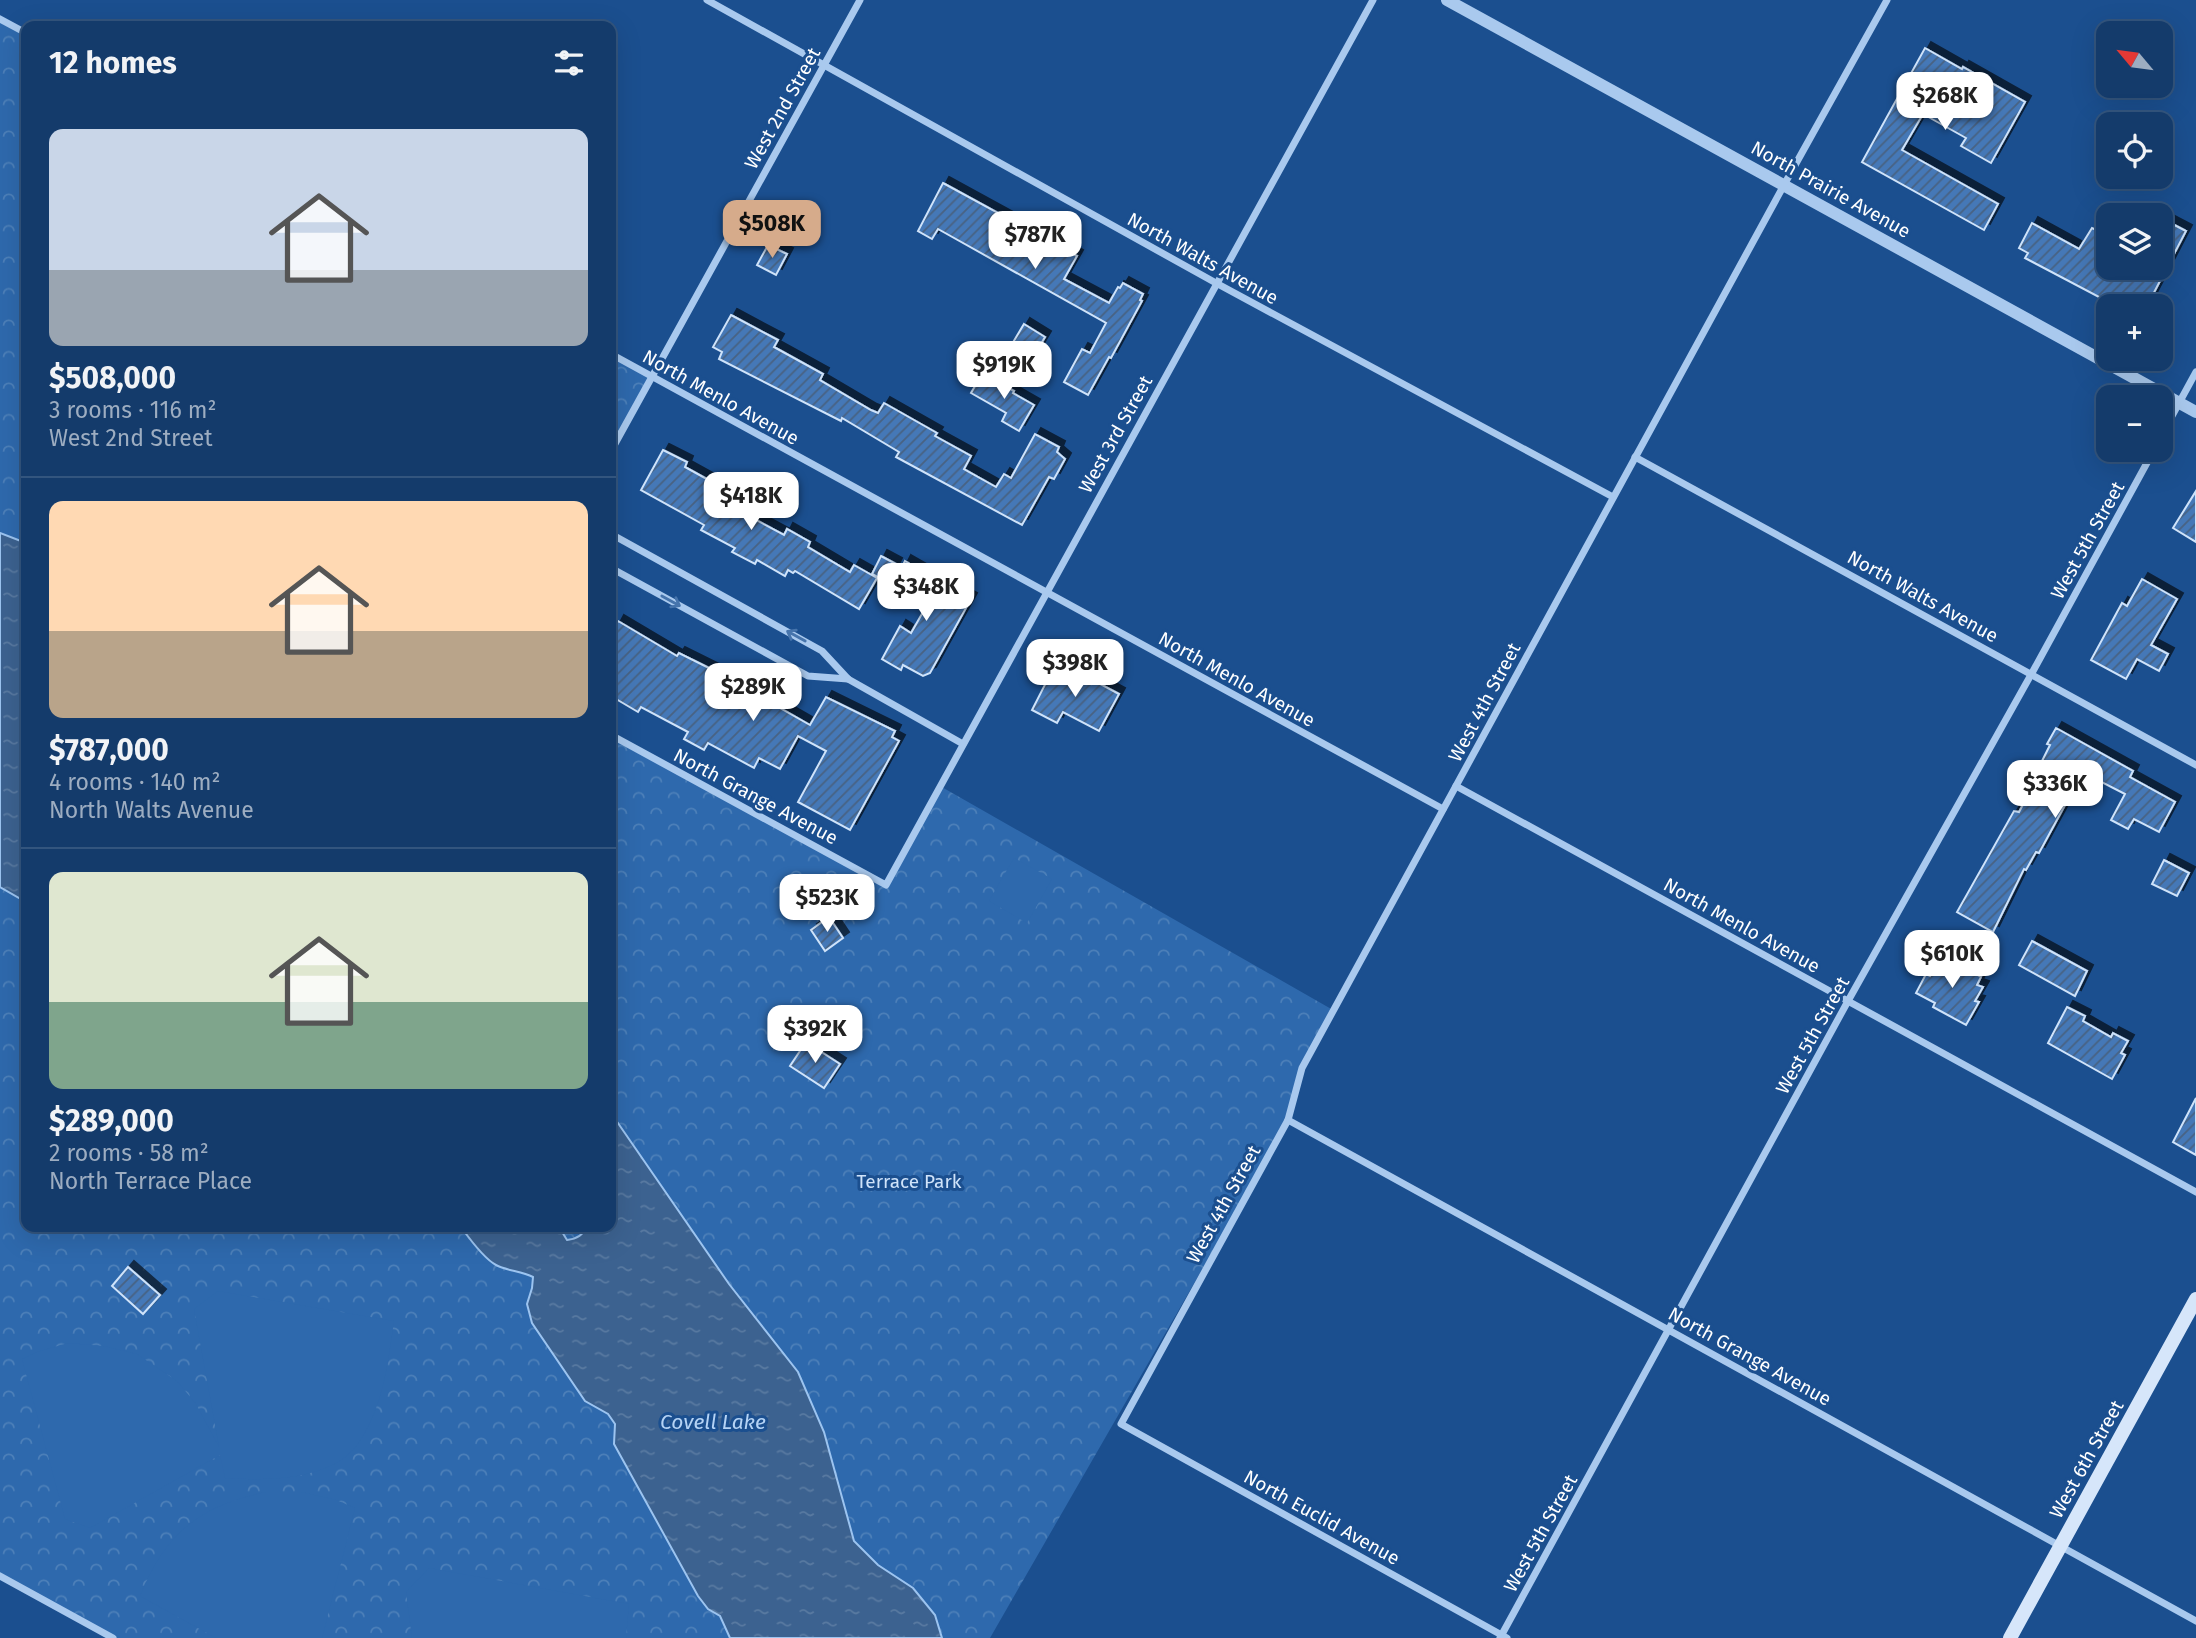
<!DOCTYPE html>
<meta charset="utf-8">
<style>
body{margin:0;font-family:"Fira Sans",sans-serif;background:#1d4271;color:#f1f3f6;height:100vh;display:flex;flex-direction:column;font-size:26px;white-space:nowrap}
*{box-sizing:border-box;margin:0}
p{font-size:23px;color:#9dadc1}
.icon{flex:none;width:38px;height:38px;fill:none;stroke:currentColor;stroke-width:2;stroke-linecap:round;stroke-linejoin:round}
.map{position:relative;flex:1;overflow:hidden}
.details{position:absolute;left:21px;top:21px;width:595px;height:1211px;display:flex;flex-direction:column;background:#143b6b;border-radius:14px;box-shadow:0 7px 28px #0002,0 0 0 2px #33557e}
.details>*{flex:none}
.needle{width:46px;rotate:299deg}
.controls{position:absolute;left:2096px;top:21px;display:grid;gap:14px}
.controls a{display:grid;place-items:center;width:77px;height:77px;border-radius:14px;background:#143b6b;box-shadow:0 7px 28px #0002,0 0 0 2px #33557e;font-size:35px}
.price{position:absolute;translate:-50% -60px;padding:0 16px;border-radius:14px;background:#fff;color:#222;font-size:23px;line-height:46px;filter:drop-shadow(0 2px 4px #0008)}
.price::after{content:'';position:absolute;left:50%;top:42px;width:21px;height:16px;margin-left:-10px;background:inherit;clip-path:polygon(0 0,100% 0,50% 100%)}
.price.active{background:#d6ab8b;color:#111}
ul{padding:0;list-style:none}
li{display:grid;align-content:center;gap:14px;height:371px;padding:0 28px}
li+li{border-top:2px solid #33557e}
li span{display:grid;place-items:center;height:217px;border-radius:14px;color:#555}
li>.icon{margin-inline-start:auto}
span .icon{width:126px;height:126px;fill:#fffc;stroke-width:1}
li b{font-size:30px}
h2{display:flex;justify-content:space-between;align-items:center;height:84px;padding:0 28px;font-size:30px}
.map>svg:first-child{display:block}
.park{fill:url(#park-crowns)}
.pitch{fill:#2e69ad}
.water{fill:url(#water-ripples);stroke:#9cc4f0;stroke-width:2}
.building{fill:url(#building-hatch);stroke:#cfe3fa;stroke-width:2;filter:url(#shadow)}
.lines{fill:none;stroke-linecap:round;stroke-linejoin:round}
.minor{stroke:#a9c9ee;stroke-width:7}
.tertiary{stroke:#a9c9ee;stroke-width:12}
.secondary{stroke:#d6e6fa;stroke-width:14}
.oneway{stroke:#4674ac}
.labels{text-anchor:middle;stroke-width:6;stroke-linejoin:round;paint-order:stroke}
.street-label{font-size:19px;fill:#fff;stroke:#1b4f8f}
.park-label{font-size:19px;fill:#cfe3fa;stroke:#1b4f8f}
.water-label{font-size:21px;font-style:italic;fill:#b5d3f5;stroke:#1b4f8f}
</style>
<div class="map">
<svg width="2196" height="1638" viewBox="0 0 2196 1638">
<defs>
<pattern id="park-crowns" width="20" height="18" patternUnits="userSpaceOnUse" patternTransform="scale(1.75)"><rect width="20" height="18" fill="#2e69ad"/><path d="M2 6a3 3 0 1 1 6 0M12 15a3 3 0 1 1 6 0" fill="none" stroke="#4d80b9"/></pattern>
<pattern id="water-ripples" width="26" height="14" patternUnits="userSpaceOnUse" patternTransform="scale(1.75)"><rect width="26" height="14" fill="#3c6290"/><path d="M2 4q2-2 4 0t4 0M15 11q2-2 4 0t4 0" fill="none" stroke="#597aa1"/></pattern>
<pattern id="building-hatch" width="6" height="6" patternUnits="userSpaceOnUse" patternTransform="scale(1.75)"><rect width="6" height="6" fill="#4478b7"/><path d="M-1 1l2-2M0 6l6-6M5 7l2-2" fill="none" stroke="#486282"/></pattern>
<filter id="shadow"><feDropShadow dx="6" dy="-6" stdDeviation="0" flood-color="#0009"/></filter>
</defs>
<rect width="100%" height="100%" fill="#1b4f8f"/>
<g class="park">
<polygon points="0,19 26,33 26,1227 611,1227 611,735 886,884 940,786 1333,1010 1297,1079 1288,1120 990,1638 113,1638 0,1576"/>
<polygon points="611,354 652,377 611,451"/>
</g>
<g class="pitch">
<polygon points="1014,858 1052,879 1027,923 989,901"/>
<path d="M218,1291L394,1321C388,1363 383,1409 357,1445C331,1481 264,1481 225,1478L220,1455L90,1528L65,1519L22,1359L37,1352L68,1343L103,1346L137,1354L177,1381L196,1404L219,1447L194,1309Z"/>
<path d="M266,1492H301L336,1500L355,1508L322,1638H216L140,1596C165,1533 201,1505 266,1492Z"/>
<polygon points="429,1568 629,1604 626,1638 412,1638 406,1592"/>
</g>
<g class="water">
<polygon points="0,533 26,543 26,902 0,887"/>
<path d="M611,1113L729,1284L798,1372L824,1432L854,1541L878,1565L913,1588L935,1615L942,1638H730L720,1616L708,1609L698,1596L614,1444L615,1424L608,1414L585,1401L532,1323L527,1304L532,1288L533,1277C521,1271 507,1271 496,1265C483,1258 469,1238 461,1227H559L567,1240C576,1239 583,1236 586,1227H611Z"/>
</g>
<g class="building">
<polygon points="1925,48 1962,69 1963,67 2025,102 1991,163 1961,146 1966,138 1923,114 1902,150 1998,204 1984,230 1862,162"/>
<polygon points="943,183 1077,256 1064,279 1109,303 1118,287 1120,288 1123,283 1143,294 1140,300 1142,301 1111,358 1109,357 1088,395 1064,382 1082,349 1090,353 1106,323 938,229 932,239 918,231"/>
<polygon points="2161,218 2186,231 2147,306 2116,306 2025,258 2028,253 2019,248 2032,223 2079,249 2092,228 2109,236 2109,268 2161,268"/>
<polygon points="768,245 787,254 776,275 757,265"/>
<polygon points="731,315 778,340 774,347 823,374 820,380 871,410 878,413 884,403 937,433 935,436 971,456 964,469 996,487 1004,474 1011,478 1035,434 1059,447 1057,452 1065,459 1054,479 1049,477 1022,525 896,457 899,452 842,418 841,421 719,359 722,352 713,347"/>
<polygon points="1024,324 1045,337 1034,356 1012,344"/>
<polygon points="982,374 1014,391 1013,393 1034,405 1019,431 1002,421 1006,413 971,393"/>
<polygon points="663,450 687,462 685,467 714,483 708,494 784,535 787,529 810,542 808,547 850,572 854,565 877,578 859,609 795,571 793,573 788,570 785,576 757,560 755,564 732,552 735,548 701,530 704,525 641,490"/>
<polygon points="2196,491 2196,542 2173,528"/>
<polygon points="881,556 896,564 887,582 872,574"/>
<polygon points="905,561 971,599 930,673 923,676 903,665 901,670 882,659 900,626 911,633 931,598 896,579"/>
<polygon points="2142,579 2177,599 2151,645 2168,654 2159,671 2137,659 2126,679 2091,660 2122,603 2127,606"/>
<polygon points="618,621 677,656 679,653 715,671 810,725 826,697 895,731 892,737 899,741 850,830 798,802 826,751 798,736 780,769 759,758 754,768 708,743 704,750 684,739 688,732 641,707 638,712 611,696 611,634"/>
<polygon points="1055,665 1091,684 1093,680 1119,694 1099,731 1063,712 1057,723 1032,710"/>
<polygon points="2056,728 2133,771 2130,777 2175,802 2159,832 2134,819 2128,829 2111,820 2125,794 2090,776 2084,787 2077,783 2039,853 2036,852 2026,870 2024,869 1993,932 1957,912 2014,811 2019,812 2040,773 2037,771 2050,745 2047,744"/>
<polygon points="2164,860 2189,873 2177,896 2152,884"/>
<polygon points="829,917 843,938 825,951 811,930"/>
<polygon points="2032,941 2087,971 2075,996 2019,965"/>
<polygon points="1942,955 1981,977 1977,985 1983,987 1975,1001 1979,1002 1966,1025 1933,1007 1935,1003 1916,993 1926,974 1930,976"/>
<polygon points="2067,1007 2085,1016 2083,1021 2111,1037 2113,1033 2128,1041 2121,1053 2125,1055 2112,1079 2048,1043"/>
<polygon points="806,1042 840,1064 824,1088 790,1066"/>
<polygon points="2196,1098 2196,1155 2173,1142"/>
<polygon points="128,1267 160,1295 143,1314 112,1286"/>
</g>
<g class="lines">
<g class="minor">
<polyline points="707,0 1216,283 1613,497"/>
<polyline points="0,19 26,33"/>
<polyline points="611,354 1443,809"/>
<polyline points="2161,436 2196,372"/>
<polyline points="611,451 860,0"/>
<polyline points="1635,457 2196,765"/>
<polyline points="611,534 822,651 848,679 963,744"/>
<polyline points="611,568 808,676 848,679"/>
<polyline points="611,735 886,885 1373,0"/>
<polyline points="1456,786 2196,1192"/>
<polyline points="1288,1120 2196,1621"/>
<polyline points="0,1576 113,1638"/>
<polyline points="1500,1638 1848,1001 2032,673 2154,450"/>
<polyline points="1507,1638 1121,1424 1288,1120 1302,1068 1784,185 1887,0"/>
</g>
<polyline class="tertiary" points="1447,0 2196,412"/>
<polyline class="secondary" points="2010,1638 2196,1299"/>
</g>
<defs><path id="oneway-shaft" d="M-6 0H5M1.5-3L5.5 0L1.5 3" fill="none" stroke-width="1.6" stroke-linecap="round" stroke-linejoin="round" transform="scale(1.75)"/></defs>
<g class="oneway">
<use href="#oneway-shaft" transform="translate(671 601) rotate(29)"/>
<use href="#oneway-shaft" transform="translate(796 636) rotate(-151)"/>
</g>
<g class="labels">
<g class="street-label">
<text transform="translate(782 108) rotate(-61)" y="7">West 2nd Street</text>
<text transform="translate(1831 189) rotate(29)" y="7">North Prairie Avenue</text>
<text transform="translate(1203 258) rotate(29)" y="7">North Walts Avenue</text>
<text transform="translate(721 397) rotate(29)" y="7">North Menlo Avenue</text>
<text transform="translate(1115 434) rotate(-61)" y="7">West 3rd Street</text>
<text transform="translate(2087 540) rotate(-61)" y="7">West 5th Street</text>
<text transform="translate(1923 596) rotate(29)" y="7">North Walts Avenue</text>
<text transform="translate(1237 679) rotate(29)" y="7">North Menlo Avenue</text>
<text transform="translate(1484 702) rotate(-62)" y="7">West 4th Street</text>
<text transform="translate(756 796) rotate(28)" y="7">North Grange Avenue</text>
<text transform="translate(1742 925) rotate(29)" y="7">North Menlo Avenue</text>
<text transform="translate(1812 1035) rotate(-61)" y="7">West 5th Street</text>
<text transform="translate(1223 1204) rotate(-61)" y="7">West 4th Street</text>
<text transform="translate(1750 1356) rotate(29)" y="7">North Grange Avenue</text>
<text transform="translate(2086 1459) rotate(-61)" y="7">West 6th Street</text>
<text transform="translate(1322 1517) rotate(29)" y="7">North Euclid Avenue</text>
<text transform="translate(1540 1533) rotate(-61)" y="7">West 5th Street</text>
</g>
<g class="park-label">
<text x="909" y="1188">Terrace Park</text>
</g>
<g class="water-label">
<text x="713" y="1429">Covell Lake</text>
</g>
</g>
</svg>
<div class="controls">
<a><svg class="needle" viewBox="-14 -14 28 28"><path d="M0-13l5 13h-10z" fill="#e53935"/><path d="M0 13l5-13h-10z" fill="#9dadc1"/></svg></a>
<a><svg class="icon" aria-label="locate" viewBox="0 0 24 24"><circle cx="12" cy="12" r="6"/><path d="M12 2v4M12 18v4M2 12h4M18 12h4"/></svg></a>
<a><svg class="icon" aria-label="layers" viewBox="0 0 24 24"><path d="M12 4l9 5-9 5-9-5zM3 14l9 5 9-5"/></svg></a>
<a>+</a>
<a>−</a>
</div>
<b class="price" style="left:1945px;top:132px">$268K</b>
<b class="price active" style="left:772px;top:260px">$508K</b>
<b class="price" style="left:1035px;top:271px">$787K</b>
<b class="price" style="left:1004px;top:401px">$919K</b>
<b class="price" style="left:751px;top:532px">$418K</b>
<b class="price" style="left:926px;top:623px">$348K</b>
<b class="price" style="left:1075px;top:699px">$398K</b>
<b class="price" style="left:753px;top:723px">$289K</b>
<b class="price" style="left:2055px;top:820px">$336K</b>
<b class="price" style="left:827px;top:934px">$523K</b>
<b class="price" style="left:1952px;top:990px">$610K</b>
<b class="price" style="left:815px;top:1065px">$392K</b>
<section class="details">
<h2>12 homes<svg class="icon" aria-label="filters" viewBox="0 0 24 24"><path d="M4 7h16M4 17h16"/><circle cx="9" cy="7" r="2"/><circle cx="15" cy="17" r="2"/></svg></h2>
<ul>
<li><span style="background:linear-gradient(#c9d6e8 65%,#9aa5b1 0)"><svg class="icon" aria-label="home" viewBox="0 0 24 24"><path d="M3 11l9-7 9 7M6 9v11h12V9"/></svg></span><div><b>$508,000</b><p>3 rooms · 116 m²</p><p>West 2nd Street</p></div></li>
<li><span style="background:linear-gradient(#ffd9b3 60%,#b9a48a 0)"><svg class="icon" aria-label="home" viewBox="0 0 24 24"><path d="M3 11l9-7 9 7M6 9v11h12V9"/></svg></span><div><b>$787,000</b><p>4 rooms · 140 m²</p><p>North Walts Avenue</p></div></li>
<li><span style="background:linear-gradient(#dfe7d0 60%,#7fa58c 0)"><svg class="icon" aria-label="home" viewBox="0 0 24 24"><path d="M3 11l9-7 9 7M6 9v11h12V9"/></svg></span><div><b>$289,000</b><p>2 rooms · 58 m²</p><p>North Terrace Place</p></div></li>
</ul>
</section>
</div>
